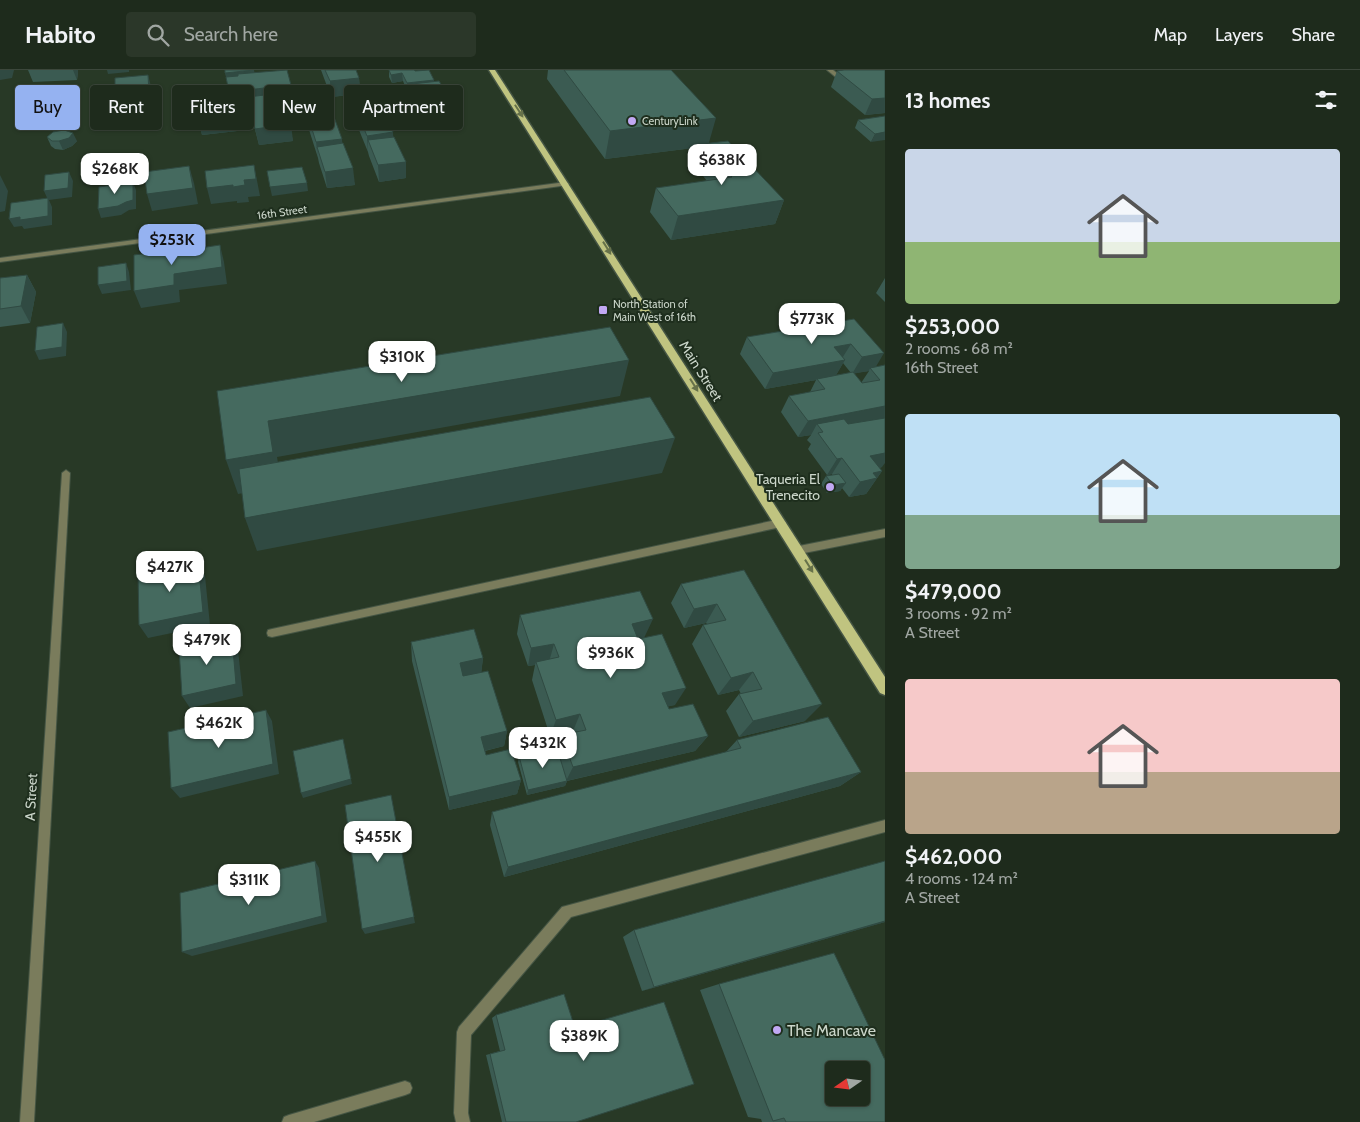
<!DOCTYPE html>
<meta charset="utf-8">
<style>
body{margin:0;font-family:Cabin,sans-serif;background:#2b3729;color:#f1f3f6;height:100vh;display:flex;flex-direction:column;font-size:19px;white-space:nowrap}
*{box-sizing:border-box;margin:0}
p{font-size:16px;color:#a1a7a3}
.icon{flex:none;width:28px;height:28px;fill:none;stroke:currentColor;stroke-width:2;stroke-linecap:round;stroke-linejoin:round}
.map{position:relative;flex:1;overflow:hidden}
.details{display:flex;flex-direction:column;background:#1e2b1c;width:475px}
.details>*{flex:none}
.banner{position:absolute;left:15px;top:15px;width:475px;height:45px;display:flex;gap:10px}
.needle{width:32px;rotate:256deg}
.controls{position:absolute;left:825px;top:991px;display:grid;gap:10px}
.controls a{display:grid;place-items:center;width:45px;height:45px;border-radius:5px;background:#1e2b1c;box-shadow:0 1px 4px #0004,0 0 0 1px #3c473b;font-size:25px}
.price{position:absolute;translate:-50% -42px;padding:0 11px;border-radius:10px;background:#fff;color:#222;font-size:16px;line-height:32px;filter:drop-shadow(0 1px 2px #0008)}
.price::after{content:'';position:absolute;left:50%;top:30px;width:15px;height:11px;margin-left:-8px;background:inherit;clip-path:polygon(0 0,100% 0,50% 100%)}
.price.active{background:#95b2f1;color:#111}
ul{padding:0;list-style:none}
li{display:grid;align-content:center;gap:10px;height:265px;padding:0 20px}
li span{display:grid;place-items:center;height:155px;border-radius:5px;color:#555}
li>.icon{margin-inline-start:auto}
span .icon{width:90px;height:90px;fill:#fffc;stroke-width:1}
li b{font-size:21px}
h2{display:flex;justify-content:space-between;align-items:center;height:60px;padding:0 20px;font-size:21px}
.chip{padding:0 18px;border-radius:5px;background:#1e2b1c;box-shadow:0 1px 4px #0004,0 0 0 1px #3c473b;font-size:18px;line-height:45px}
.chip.active{background:#95b2f1;color:#111}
header{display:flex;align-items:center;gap:30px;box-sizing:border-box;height:70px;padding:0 25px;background:#1e2b1c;border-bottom:1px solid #3c473b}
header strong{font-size:24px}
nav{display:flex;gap:28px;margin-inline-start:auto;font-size:18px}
.search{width:350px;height:45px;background:#2b3729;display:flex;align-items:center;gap:12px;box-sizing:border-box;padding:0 18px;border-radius:5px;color:#a1a7a3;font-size:19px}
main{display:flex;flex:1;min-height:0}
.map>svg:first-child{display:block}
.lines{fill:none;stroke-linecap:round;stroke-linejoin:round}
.service-casing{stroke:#455544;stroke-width:2}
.minor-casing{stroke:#455544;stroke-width:2}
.primary-casing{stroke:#455544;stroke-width:3}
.service{fill:#7a7c5c;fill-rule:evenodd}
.minor{fill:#7a7c5c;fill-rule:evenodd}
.primary{fill:#c0c480;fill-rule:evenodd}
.wall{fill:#3b5b52;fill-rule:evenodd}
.shaded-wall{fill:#304a42}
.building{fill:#456a5f;stroke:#304a42;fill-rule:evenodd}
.oneway{fill:#67724a}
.poi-dot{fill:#c1a8f3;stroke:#1e2e1d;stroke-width:2}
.labels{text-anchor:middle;stroke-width:4;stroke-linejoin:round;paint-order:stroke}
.far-poi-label{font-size:11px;fill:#cbd6ca;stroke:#1e2e1d;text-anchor:start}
.far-street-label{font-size:11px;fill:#cbd6ca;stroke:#1e2e1d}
.street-label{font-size:14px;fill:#cbd6ca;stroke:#1e2e1d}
.poi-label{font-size:14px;fill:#cbd6ca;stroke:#1e2e1d;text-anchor:end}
.near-poi-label{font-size:16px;fill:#cbd6ca;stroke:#1e2e1d;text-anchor:start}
</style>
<header>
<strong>Habito</strong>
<div class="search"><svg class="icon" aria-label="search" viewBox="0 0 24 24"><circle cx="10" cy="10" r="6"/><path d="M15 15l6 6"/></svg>Search here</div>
<nav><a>Map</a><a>Layers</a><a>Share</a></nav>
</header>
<main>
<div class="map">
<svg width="885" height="1052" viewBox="0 0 885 1052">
<rect width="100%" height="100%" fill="#283926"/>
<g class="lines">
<defs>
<g id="service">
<polygon points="827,0 833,0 848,12 843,13"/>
<polygon points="781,449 786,453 781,457 272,567 268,566 267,563 268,560 272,559"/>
<polygon points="885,750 885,762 571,847 471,965 468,1043 470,1052 456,1052 454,1043 457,962 459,957 562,837"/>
<polygon points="405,1011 410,1013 412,1018 410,1023 405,1025 314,1052 282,1052 284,1047 289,1045"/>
</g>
<g id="minor">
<polygon points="566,112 569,114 568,115 0,192 0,188"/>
<polygon points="66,400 70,403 34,1052 20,1052 62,403"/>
<polygon points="885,459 885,467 799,484 794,480 799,476"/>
</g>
<polygon id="primary" points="489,0 495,0 885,607 885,625 880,623"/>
</defs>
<use href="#service" class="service-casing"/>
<use href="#minor" class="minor-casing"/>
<use href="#primary" class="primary-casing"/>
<use href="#service" class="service"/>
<use href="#minor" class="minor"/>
<use href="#primary" class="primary"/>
</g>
<g class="wall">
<polygon points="28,0 78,0 78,2 77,10 33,12"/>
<polygon points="225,0 254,0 254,3 293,31 284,32 293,71 259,75 249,36 242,36 246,60 202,65 198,48 230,29"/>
<polygon points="321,0 356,0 359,8 360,20 381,37 381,27 413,23 412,20 407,21 403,11 392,13 389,7 389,0 414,0 434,10 434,11 460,51 392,60 393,67 406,108 379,112 369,86 368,82 350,38 349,25 331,27"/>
<polygon points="548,0 671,0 709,73 784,130 775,154 671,170 650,142 656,118 707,111 696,97 701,77 605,89 547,9"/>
<polygon points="885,0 885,43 865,45 831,17 837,1"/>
<polygon points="302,27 342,69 342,73 355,115 327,118 319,93 318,88 304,44"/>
<polygon points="885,46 871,72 855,58 858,50"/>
<polygon points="47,67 77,71 72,76 63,80 55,79 51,76"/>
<polygon points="27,205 36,222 30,253 0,257 0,208"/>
<polygon points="885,208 885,232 876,223"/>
<path d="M854,249L875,297L885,295L882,397L879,398L882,401L866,424L849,427L842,418L840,421L827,423L821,414L826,406L832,405V404L827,405L808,379L811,374L807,370L811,365L798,367L781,342L789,326L810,322L816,310L765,319L740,284L747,267ZM843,293L851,303L836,305ZM869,301L861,313L854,303Z"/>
<polygon points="744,500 805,651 739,667 726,641 739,624 741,624 739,620 718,625 692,574 703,555 707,554 706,553 684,558 671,533 681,514"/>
<polygon points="520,545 644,568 675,635 668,636 669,639 708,666 695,681 567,711 565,716 527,725 518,692 519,686 557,678 561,665 574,662 573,661 550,666 532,610 535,595 528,596 517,564"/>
<polygon points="411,572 483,588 481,603 507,661 504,676 485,681 486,685 521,710 517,724 449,740 412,591"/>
<polygon points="737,670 861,702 840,716 504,807 490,755 492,742 726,682"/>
<polygon points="885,852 642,921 623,867 634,860"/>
<polygon points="719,914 885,1052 762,1052 761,1049 748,1047 700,920"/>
<polygon points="496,945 575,958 576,1052 502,1052 486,985 500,981 492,948"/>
</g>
<g class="shaded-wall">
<polygon points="0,0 14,0 12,8 0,10"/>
<polygon points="73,0 78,0 78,2 77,10"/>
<polygon points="107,0 129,0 129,2 108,4"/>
<polygon points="254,0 257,16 229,19 225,3"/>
<polygon points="402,3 403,11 392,13 391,5"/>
<polygon points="148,5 152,20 154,39 120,43 115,27"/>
<polygon points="359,8 360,24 349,22 349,25 331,27 330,11"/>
<polygon points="434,10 434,18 412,14 412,20 407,21 407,13"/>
<polygon points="291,15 293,31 242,36 246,60 202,65 198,48 232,38 229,22"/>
<polygon points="885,28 885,43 865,45 872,29"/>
<polygon points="460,35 460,51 390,60 389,44"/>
<polygon points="716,48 708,76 702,74 701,77 605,89 610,61"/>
<polygon points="291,54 293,71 259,75 255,59"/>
<polygon points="393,62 394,79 368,70 368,82 367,66"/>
<polygon points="885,62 885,70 871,72 875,64"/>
<polygon points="73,63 77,71 72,76 63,80 59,71"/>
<polygon points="342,69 343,85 317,77 318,88 316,72"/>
<polygon points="406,92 406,108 379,112 378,95"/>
<polygon points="254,95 260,126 248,127 249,132 237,133 237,131 211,134 207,118 244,110"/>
<polygon points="189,96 194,113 198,134 152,141 147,124"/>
<polygon points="353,98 355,115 327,118 325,102"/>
<polygon points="69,102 73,111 72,127 49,130 52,137 52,155 24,159 22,156 14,157 9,149 48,130 44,121"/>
<polygon points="0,105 8,121 5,141 0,142"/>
<polygon points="133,112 136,120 136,139 129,140 121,145 101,148 98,139 126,132"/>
<polygon points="307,113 308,121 272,126 270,117"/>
<polygon points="784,130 775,154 671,170 678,146"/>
<polygon points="220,175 224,192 227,214 179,220 180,232 141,238 134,221 174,204"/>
<polygon points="126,193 129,202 131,220 102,224 98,215"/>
<polygon points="27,205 36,222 30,253 21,236"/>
<polygon points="63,253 67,262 66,286 39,290 35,281"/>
<polygon points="851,274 841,290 834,277"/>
<polygon points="884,283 874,300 870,298 869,301 852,304 862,287"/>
<polygon points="629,290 620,326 277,387 282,416 238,424 226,390 268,351"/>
<polygon points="845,290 835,307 817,309 816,310 765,319 773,303"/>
<polygon points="885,336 885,350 823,362 817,354 811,365 798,367 808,351"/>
<polygon points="675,368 662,403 257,481 245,448"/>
<polygon points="885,382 885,393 882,397 859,402 870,386"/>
<polygon points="842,388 832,404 827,405 837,389"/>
<polygon points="882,401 866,424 849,427 860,412 873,403"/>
<polygon points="846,413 840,421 827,423 833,415"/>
<polygon points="198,491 205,506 210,555 148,568 139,555"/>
<polygon points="717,534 706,553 684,558 694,539"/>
<polygon points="653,549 644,568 624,572 632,554"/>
<polygon points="232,567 238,580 243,626 190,638 182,626"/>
<polygon points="554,574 549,592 536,592 535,595 528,596 531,578"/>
<polygon points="483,588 481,606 459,610 460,593"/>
<polygon points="753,602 739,620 718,625 731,608"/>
<polygon points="686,618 675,635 652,640 662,623"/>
<polygon points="822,634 805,651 739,667 753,651"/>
<polygon points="266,640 272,651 279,704 180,728 171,718"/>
<polygon points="580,644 573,661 550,666 556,650"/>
<polygon points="507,661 504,676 479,682 481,667"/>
<polygon points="708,666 695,681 566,711 573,697"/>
<polygon points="343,669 352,714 303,728 301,723"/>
<polygon points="861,702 840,716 504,807 508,797"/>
<polygon points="521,710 517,724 449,740 449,727"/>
<polygon points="567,711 565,716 527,725 528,720"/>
<polygon points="391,725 415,853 365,864 362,859"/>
<polygon points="315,791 319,798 327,852 192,886 182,882"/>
<polygon points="885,851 885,852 642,921 654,917"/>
</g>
<g class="building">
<polygon points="225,0 254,0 225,3"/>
<polygon points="287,0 291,15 229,22 226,7 238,6 238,4"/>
<polygon points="325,0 356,0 359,8 330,11"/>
<polygon points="389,0 414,0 415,1 429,0 434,10 407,13 402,3 391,5"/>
<polygon points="564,0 671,0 716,48 610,61"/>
<polygon points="844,0 885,0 885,28 872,29 837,1"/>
<polygon points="148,5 149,23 115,27 115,8"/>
<polygon points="439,11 444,19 417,23 412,14"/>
<polygon points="373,19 393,62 367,66 349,22"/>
<polygon points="450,19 460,35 389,44 381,27"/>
<polygon points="281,23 291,54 255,59 248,27"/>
<polygon points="326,25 342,69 316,72 302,27"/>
<polygon points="241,28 243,44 198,48 196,33"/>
<polygon points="885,46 885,62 875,64 858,50"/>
<polygon points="64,60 73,63 69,68 59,71 52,71 47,67 53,62"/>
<polygon points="394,67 406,92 378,95 368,70"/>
<polygon points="728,71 784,130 678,146 656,118 732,107 702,74"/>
<polygon points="343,73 353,98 325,102 317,77"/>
<polygon points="254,95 256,109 244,110 245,115 233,117 233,115 207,118 205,101"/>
<polygon points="189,96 193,118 147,124 144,102"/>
<polygon points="302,97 307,113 270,117 267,101"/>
<polygon points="69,102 68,118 44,121 45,105"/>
<polygon points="133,112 133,130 126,132 118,136 98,139 99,117"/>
<polygon points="48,128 48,146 20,150 20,147 9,149 11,133"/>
<polygon points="220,175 222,197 174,204 174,215 134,221 134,185 179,179 180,181"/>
<polygon points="126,193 127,211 98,215 98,197"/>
<polygon points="27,205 21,236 0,239 0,208"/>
<polygon points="854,249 884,283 862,287 851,274 834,277 845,290 773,303 747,267"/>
<polygon points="63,253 62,277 35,281 37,257"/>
<polygon points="610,257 629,290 268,351 273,382 226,390 217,321"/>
<polygon points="885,295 885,336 808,351 789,326 825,319 817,309 853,302 862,313 880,310 870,298"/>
<polygon points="650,327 675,368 245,448 239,399"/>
<polygon points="885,348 885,383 870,386 882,401 873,403 877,408 860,412 842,388 837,389 818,363 823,362 817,354 844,349 848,354"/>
<polygon points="839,404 846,413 833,415 826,406"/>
<polygon points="198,491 203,542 139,555 138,504"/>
<polygon points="744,500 822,634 753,651 739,624 762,619 753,602 731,608 703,555 726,550 717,534 694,539 681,514"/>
<polygon points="640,521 653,549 632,554 638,569 662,564 686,618 662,623 669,639 693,634 708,666 573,697 561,665 586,660 580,644 556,650 536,592 559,587 554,574 531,578 520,545"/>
<polygon points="474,559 483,588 460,593 463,606 488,601 507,661 481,667 486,685 511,679 521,710 449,727 411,572"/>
<polygon points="232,567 236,614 182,626 179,578"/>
<polygon points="266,640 273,694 171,718 168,662"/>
<polygon points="828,647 861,702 508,797 492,742 741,678 737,670"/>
<polygon points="343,669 351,709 301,723 293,681"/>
<polygon points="557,678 567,711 528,720 519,686"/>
<polygon points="391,725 414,847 362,859 345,735"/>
<polygon points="315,791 322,846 182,882 180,823"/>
<polygon points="885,791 885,851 654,917 634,860"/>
<path d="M834,883L885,990V1052H786L784,1048L773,1051L719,914ZM834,1000H861V1028H834Z"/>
<polygon points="564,924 575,958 664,932 694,1014 576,1052 506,1052 490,984 505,980 496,945"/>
</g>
<defs><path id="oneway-solid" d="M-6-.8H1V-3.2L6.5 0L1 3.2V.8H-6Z" transform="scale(1.25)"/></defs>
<g class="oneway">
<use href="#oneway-solid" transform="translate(519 41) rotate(57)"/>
<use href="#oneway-solid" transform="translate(607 178) rotate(58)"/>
<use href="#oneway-solid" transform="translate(694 315) rotate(58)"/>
<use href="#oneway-solid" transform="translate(809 496) rotate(58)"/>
</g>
<g class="poi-dot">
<circle cx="632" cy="51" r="5"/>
<rect x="598" y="235" width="10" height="10" rx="2.5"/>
<circle cx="830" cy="417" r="5"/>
<circle cx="777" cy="960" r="5"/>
</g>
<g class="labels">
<g class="far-poi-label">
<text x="642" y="55">CenturyLink</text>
<text x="613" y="238">North Station of<tspan x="613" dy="13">Main West of 16th</tspan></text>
</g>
<g class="far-street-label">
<text transform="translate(282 142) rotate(-8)" y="4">16th Street</text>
</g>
<g class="street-label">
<text transform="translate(701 301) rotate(58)" y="5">Main Street</text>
<text transform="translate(31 727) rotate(-87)" y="5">A Street</text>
</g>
<g class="poi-label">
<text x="820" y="414">Taqueria El<tspan x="820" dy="16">Trenecito</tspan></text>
</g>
<g class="near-poi-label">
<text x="787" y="966">The Mancave</text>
</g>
</g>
</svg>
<div class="controls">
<a><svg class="needle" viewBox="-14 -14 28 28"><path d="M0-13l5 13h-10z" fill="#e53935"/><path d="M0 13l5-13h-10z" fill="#a1a7a3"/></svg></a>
</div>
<b class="price" style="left:722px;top:116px">$638K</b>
<b class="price" style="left:115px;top:125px">$268K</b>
<b class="price active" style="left:172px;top:196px">$253K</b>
<b class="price" style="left:812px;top:275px">$773K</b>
<b class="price" style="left:402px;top:313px">$310K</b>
<b class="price" style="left:170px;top:523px">$427K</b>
<b class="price" style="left:207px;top:596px">$479K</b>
<b class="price" style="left:611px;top:609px">$936K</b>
<b class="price" style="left:219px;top:679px">$462K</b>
<b class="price" style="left:543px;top:699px">$432K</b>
<b class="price" style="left:378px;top:793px">$455K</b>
<b class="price" style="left:249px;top:836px">$311K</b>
<b class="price" style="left:584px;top:992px">$389K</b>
<div class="banner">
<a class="chip active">Buy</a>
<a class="chip">Rent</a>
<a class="chip">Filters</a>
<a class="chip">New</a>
<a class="chip">Apartment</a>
</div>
</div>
<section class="details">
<h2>13 homes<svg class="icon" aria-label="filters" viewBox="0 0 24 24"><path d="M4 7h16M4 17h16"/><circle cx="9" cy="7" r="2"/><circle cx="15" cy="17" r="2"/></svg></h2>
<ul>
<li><span style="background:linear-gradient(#c9d6e8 60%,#8fb573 0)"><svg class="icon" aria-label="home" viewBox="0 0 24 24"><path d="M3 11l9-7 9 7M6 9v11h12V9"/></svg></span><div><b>$253,000</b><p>2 rooms · 68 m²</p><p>16th Street</p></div></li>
<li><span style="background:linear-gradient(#bfe0f5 65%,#7fa58c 0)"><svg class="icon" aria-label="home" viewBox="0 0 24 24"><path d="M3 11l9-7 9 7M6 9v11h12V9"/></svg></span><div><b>$479,000</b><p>3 rooms · 92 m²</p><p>A Street</p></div></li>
<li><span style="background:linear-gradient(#f6c9c9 60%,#b9a48a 0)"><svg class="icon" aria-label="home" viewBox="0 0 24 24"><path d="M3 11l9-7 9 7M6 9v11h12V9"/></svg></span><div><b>$462,000</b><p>4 rooms · 124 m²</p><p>A Street</p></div></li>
</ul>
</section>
</main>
